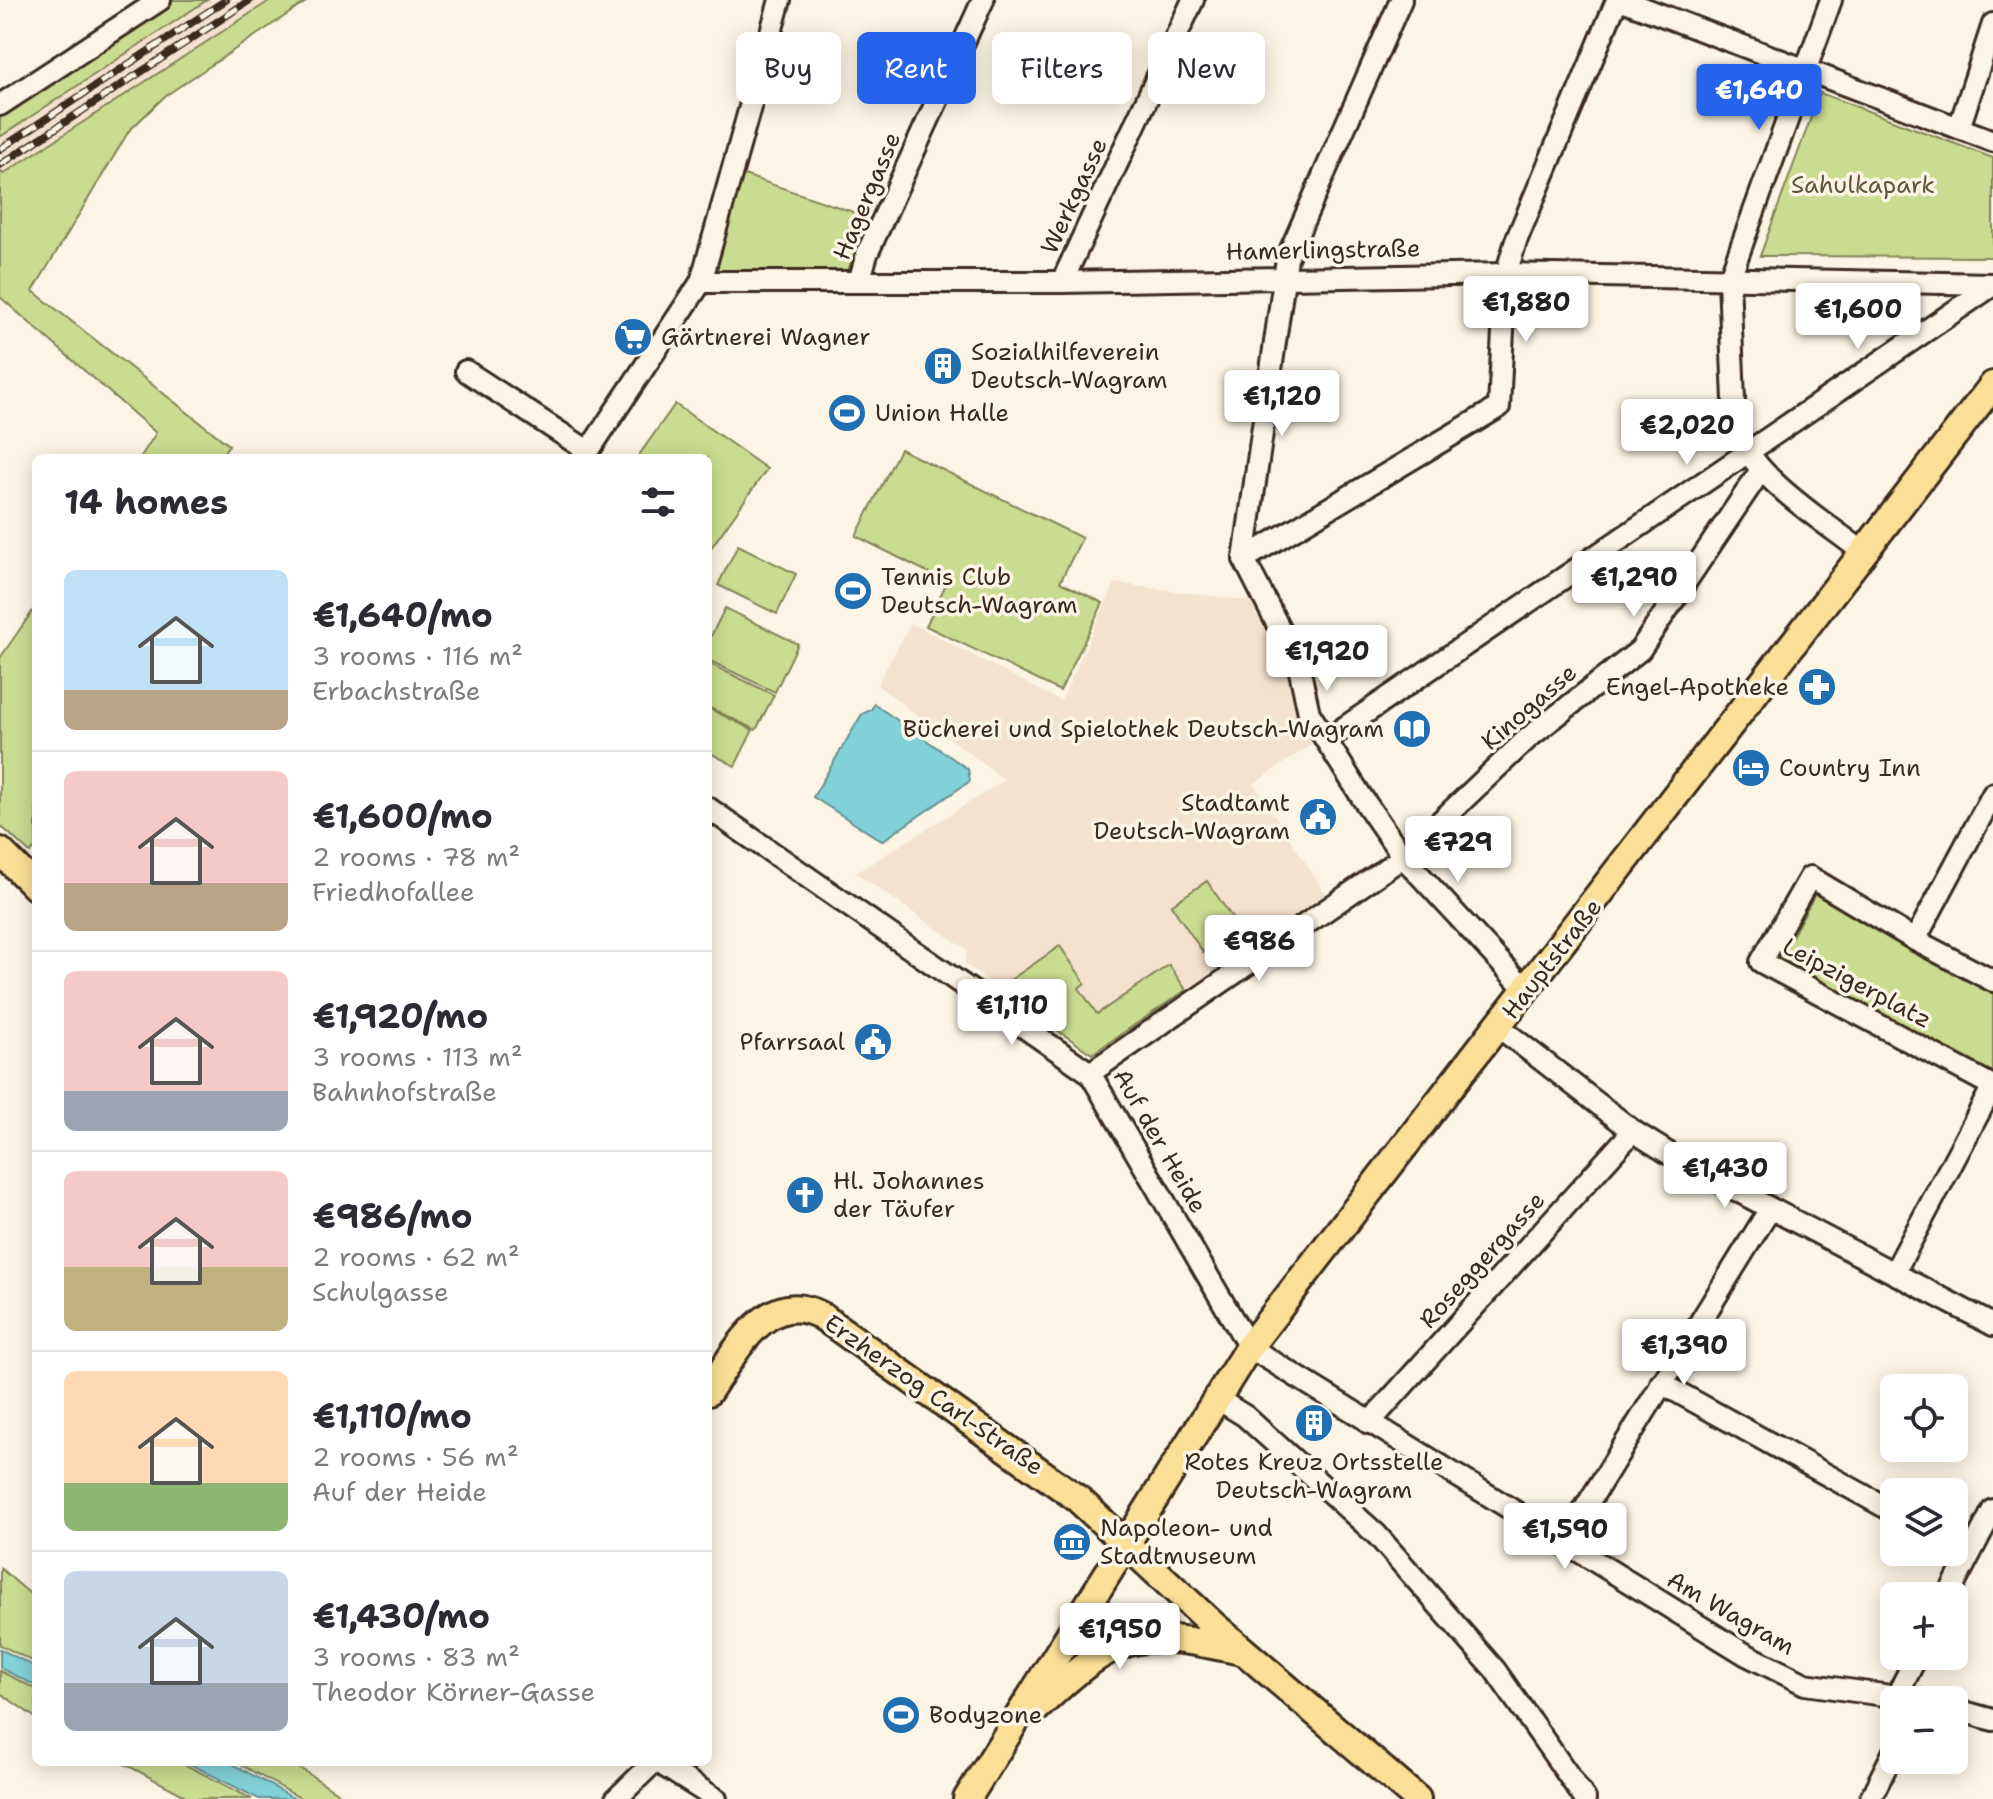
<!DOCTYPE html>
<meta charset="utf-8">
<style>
body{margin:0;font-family:"Shantell Sans",sans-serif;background:#f7f7f7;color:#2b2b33;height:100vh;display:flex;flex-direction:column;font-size:30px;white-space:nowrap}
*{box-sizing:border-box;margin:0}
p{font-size:26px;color:#7c7c81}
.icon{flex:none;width:44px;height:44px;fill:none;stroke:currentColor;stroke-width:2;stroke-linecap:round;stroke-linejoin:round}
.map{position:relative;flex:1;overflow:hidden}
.panel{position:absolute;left:32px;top:454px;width:680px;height:1312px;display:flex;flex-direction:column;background:#fff;border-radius:12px;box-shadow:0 4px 20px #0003}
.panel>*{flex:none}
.top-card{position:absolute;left:736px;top:32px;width:760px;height:72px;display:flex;gap:16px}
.controls{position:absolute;left:1880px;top:1374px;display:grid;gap:16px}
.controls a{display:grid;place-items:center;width:88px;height:88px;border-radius:12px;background:#fff;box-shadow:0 4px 20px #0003;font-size:40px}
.price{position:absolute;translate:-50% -68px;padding:0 18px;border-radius:8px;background:#fff;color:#222;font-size:26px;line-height:52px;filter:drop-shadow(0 2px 4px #0008)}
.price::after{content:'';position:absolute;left:50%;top:48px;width:24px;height:18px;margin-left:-12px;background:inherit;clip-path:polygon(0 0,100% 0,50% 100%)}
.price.active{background:#2563eb;color:#fff}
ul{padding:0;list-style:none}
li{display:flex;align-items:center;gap:24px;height:200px;padding:0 32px}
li+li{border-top:2px solid #e1e1e2}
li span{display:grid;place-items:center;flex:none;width:224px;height:160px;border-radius:12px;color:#555}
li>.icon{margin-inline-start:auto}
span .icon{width:96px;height:96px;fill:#fffc;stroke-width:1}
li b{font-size:34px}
h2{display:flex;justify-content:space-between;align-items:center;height:96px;padding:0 32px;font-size:34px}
.chip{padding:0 28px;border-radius:12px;background:#fff;box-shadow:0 4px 20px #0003;font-size:28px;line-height:72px}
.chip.active{background:#2563eb;color:#fff}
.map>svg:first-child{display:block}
.built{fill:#f5e2ce}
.green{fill:#cadc91;stroke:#828358;stroke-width:2}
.water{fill:#81d2d8;stroke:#658f8e;stroke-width:2}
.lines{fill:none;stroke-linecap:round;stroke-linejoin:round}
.minor-casing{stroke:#3b2a1e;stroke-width:26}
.major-casing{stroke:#3b2a1e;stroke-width:32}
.minor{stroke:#fcf5e5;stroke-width:20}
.major{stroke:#fadf96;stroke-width:26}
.rail-casing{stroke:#3b2a1e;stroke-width:8}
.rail{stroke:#fcf5e5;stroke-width:5;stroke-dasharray:15;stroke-linecap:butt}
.labels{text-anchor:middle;stroke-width:7;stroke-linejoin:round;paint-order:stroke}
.park-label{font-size:24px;fill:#5f563b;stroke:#fcf5e5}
.street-label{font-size:24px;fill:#3b2a1e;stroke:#fcf5e5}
.poi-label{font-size:24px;fill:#3b2a1e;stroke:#fcf5e5;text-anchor:start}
</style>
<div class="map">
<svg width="1993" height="1799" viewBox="0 0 1993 1799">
<rect width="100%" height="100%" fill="#fcf5e5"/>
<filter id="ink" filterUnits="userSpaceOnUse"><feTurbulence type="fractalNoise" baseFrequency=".0125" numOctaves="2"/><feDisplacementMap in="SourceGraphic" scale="16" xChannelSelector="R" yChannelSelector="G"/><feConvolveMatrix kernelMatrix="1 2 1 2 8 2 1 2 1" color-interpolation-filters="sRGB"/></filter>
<g filter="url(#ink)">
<g class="built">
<polygon points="207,0 271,0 2,175 0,137"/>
<polygon points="1115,583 1250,601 1289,677 1298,719 1313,743 1254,784 1326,894 1092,1054 965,964 967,950 856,873 1005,780 877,685 911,623 1061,701"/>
</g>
<g class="green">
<polygon points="173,0 207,0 0,137 0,114"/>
<polygon points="271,0 309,0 165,96 129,131 33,291 229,445 219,458 140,458 156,433 0,297 0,171 3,174"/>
<polygon points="1820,93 1993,158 1993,257 1760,256"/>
<polygon points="741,174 871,218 846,274 709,279"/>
<polygon points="675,404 767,469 708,552 708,458 637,458"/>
<polygon points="900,449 1082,538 1060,582 1103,603 1060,691 926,626 947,582 856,536"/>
<polygon points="738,545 796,574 777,614 718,585"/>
<polygon points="36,606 36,847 30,853 0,825 0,658"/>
<polygon points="725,608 798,644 775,692 708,660 708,642"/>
<polygon points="708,663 774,695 756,730 708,707"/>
<polygon points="708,708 753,730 735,766 708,752"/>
<polygon points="1207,881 1239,928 1203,952 1171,905"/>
<polygon points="1815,894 1993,992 1993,1069 1989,1077 1778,962"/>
<polygon points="1060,946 1085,983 1079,988 1097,1014 1169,965 1186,990 1092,1054 997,989"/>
<polygon points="0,1568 36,1599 36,1663 0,1645"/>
<polygon points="0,1671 36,1689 36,1718 0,1693"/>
<polygon points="121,1762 180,1762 252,1799 191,1799"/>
<polygon points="236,1762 290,1762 348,1799 302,1799"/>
</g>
<g class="water">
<polygon points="874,704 968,769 970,781 882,841 813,797 862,714 871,710"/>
<polygon points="0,1649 36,1667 36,1686 0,1668"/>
<polygon points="186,1762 229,1762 295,1799 259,1799"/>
</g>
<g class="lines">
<defs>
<g id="minor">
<polyline points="1401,0 1287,258 1244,559 1299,667 1309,713 1363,799 1403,857 1527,991"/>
<polyline points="1622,0 1993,141"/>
<path d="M1831,0L1729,280L1735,424C1748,476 1823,520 1864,553"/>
<polyline points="0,105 160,0"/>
<polyline points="1959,128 1993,24"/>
<polyline points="701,282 1062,282 1506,274 1993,284"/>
<polyline points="859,282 867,254 983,0"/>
<polyline points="1062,282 1193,0"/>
<polyline points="466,371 588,451"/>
<polyline points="584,458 701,282 780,0"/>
<polyline points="1244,559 1499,407 1506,274 1516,241 1617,0"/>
<polyline points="1326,740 1993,285"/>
<polyline points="708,808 1090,1073 1249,1347 1745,1654 1805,1684 1919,1700"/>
<polyline points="1915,940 1993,794"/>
<polyline points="1499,1027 1633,1131 1684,1163 1993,1325"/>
<polyline points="1090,1073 1403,857 1527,739 1640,650 1761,470"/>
<polyline points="1993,1086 1761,962 1810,877 1915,940 1993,981"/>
<polyline points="1894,1273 1993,1086"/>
<polyline points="1661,1383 1894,1512"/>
<polyline points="1216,1398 1245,1416 1377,1535 1495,1670 1585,1799"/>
<polyline points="1369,1423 1633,1131"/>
<polyline points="1563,1544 1770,1209"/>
<polyline points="1948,1596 1993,1510"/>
<polyline points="1896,1697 1917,1656"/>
<polyline points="1954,1709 1993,1720"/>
<polyline points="658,1762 716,1799"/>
<polyline points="616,1799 654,1762"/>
<polyline points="1870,1799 1894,1751"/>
</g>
<g id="major">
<polyline points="0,851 36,887"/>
<path d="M708,1392C734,1355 766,1287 820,1315L1078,1499L1212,1624L1417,1799"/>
<path d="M1037,1708C1115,1633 1135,1627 1241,1651"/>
<polyline points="967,1799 1249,1347 1993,385"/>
</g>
</defs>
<use href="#minor" class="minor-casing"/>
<use href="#major" class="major-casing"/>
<use href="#minor" class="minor"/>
<use href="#major" class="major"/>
<defs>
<g id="rail">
<polyline points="0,149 226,0"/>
<polyline points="0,165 250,0"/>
</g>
</defs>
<use href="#rail" class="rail-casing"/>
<use href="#rail" class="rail"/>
</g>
</g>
<defs>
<symbol id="supermarket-disc" viewBox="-11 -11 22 22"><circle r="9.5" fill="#1f6fb2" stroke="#fcf5e5"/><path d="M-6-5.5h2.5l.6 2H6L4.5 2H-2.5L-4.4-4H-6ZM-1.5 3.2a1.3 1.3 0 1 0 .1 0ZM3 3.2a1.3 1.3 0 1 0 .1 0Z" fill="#fff"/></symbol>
<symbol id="building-disc" viewBox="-11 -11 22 22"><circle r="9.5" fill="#1f6fb2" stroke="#fcf5e5"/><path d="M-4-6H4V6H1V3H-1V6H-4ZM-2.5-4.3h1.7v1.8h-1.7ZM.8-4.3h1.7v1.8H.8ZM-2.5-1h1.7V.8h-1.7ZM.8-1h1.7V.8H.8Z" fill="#fff"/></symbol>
<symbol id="stadium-disc" viewBox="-11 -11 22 22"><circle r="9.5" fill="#1f6fb2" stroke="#fcf5e5"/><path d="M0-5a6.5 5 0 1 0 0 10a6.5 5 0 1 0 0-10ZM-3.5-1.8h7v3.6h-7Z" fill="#fff"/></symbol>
<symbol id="pharmacy-disc" viewBox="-11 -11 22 22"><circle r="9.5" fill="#1f6fb2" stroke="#fcf5e5"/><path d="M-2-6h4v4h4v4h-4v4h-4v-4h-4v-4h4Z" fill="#fff"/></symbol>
<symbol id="library-disc" viewBox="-11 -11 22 22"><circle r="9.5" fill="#1f6fb2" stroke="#fcf5e5"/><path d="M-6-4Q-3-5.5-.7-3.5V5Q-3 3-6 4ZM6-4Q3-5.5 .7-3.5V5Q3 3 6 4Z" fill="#fff"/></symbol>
<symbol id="hotel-disc" viewBox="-11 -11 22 22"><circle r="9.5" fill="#1f6fb2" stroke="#fcf5e5"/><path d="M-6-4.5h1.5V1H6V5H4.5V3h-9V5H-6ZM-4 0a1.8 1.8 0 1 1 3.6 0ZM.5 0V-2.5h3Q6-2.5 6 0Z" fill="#fff"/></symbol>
<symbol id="civic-disc" viewBox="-11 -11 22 22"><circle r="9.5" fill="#1f6fb2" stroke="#fcf5e5"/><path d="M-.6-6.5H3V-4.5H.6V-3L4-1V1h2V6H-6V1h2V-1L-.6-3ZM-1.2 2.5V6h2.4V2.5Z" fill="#fff"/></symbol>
<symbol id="church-disc" viewBox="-11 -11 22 22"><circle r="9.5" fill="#1f6fb2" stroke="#fcf5e5"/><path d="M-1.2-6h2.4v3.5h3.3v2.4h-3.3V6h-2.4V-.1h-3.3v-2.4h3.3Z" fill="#fff"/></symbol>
<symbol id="museum-disc" viewBox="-11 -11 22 22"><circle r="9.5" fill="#1f6fb2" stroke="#fcf5e5"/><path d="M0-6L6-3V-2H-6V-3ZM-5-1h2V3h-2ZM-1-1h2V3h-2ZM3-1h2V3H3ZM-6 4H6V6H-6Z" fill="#fff"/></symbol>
</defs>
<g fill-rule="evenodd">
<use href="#supermarket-disc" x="611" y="315" width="44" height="44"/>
<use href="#building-disc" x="921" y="344" width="44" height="44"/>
<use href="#stadium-disc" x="825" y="391" width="44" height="44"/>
<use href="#stadium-disc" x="831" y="569" width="44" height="44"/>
<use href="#pharmacy-disc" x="1795" y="665" width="44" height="44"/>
<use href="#library-disc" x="1390" y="707" width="44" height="44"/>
<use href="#hotel-disc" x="1729" y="746" width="44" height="44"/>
<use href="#civic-disc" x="1296" y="795" width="44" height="44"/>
<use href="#civic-disc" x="851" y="1020" width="44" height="44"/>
<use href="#church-disc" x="783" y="1173" width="44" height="44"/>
<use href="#building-disc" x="1292" y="1401" width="44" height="44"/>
<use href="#museum-disc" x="1050" y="1520" width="44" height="44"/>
<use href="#stadium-disc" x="879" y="1693" width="44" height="44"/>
</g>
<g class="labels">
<g class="park-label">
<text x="1863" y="193">Sahulkapark</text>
</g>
<g class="street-label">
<text transform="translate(867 196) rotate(-67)" y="8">Hagergasse</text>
<text transform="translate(1074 196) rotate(-65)" y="8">Werkgasse</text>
<text transform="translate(1323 250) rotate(-1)" y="8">Hamerlingstraße</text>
<text transform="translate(1529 707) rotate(-41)" y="8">Kinogasse</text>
<text transform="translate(1552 959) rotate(-52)" y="8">Hauptstraße</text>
<text transform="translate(1857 983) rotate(28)" y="8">Leipzigerplatz</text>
<text transform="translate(1160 1141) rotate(60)" y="8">Auf der Heide</text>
<text transform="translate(1482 1260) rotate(-48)" y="8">Roseggergasse</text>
<text transform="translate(934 1395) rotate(35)" y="8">Erzherzog Carl-Straße</text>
<text transform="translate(1731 1613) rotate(30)" y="8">Am Wagram</text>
</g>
<g class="poi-label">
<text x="661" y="345">Gärtnerei Wagner</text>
<text x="971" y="360">Sozialhilfeverein<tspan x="971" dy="28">Deutsch-Wagram</tspan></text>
<text x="875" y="421">Union Halle</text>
<text x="881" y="585">Tennis Club<tspan x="881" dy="28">Deutsch-Wagram</tspan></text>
<text x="1789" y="695" text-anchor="end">Engel-Apotheke</text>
<text x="1384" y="737" text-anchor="end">Bücherei und Spielothek Deutsch-Wagram</text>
<text x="1779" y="776">Country Inn</text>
<text x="1290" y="811" text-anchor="end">Stadtamt<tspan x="1290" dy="28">Deutsch-Wagram</tspan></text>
<text x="845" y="1050" text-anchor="end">Pfarrsaal</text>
<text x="833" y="1189">Hl. Johannes<tspan x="833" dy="28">der Täufer</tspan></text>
<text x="1314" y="1470" text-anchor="middle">Rotes Kreuz Ortsstelle<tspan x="1314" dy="28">Deutsch-Wagram</tspan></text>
<text x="1100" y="1536">Napoleon- und<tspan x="1100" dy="28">Stadtmuseum</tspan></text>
<text x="929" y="1723">Bodyzone</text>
</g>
</g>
</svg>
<div class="controls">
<a><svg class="icon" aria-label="locate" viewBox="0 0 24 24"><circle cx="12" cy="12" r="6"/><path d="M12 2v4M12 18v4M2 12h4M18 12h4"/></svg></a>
<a><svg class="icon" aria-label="layers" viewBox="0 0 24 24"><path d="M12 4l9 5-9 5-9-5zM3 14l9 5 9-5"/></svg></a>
<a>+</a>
<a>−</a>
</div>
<b class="price active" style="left:1759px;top:132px">€1,640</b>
<b class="price" style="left:1526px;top:344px">€1,880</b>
<b class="price" style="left:1858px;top:351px">€1,600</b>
<b class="price" style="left:1282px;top:438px">€1,120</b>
<b class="price" style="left:1687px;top:467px">€2,020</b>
<b class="price" style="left:1634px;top:619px">€1,290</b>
<b class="price" style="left:1327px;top:693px">€1,920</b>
<b class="price" style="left:1458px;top:884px">€729</b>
<b class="price" style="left:1259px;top:983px">€986</b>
<b class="price" style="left:1012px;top:1047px">€1,110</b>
<b class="price" style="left:1725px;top:1210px">€1,430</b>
<b class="price" style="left:1684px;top:1387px">€1,390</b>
<b class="price" style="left:1565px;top:1571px">€1,590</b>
<b class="price" style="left:1120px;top:1671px">€1,950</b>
<div class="top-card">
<a class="chip">Buy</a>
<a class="chip active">Rent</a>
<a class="chip">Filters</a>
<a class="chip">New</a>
</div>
<section class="panel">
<h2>14 homes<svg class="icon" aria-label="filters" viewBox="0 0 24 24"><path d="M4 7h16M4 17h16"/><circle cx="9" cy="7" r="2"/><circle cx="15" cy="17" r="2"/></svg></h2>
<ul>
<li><span style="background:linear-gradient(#bfe0f5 75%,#b9a48a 0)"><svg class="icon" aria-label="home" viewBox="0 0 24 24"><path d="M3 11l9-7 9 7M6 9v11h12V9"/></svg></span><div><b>€1,640/mo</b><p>3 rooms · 116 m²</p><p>Erbachstraße</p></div></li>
<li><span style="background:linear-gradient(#f6c9c9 70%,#b9a48a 0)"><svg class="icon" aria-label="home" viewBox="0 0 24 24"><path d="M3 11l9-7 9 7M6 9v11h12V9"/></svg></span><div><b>€1,600/mo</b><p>2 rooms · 78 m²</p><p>Friedhofallee</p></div></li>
<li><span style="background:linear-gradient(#f6c9c9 75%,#9aa5b1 0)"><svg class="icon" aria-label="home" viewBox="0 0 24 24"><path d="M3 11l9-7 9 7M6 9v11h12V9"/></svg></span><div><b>€1,920/mo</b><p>3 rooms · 113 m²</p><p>Bahnhofstraße</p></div></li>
<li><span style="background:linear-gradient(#f6c9c9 60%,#c2b280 0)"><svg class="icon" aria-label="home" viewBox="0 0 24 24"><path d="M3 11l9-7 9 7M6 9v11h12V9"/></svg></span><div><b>€986/mo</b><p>2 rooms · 62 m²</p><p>Schulgasse</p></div></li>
<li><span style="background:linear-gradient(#ffd9b3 70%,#8fb573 0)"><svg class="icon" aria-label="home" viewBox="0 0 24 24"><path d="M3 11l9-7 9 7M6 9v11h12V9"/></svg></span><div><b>€1,110/mo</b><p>2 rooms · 56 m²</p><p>Auf der Heide</p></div></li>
<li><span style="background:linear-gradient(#c9d6e8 70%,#9aa5b1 0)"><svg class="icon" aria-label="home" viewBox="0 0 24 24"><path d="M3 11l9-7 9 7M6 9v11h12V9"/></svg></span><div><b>€1,430/mo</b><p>3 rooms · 83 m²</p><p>Theodor Körner-Gasse</p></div></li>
</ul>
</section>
</div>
